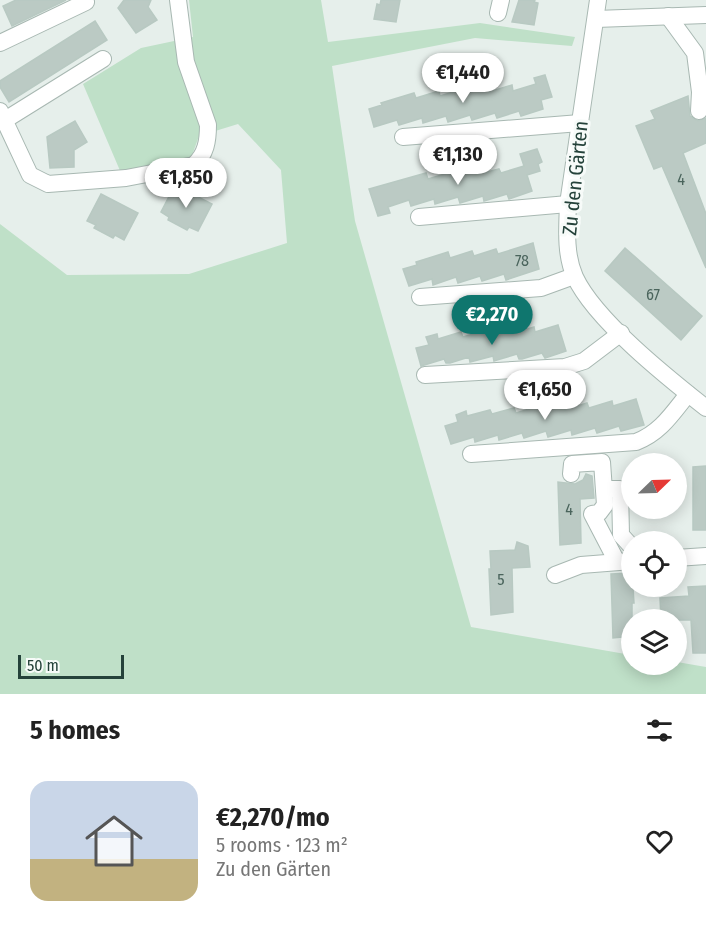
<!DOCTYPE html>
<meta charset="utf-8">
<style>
body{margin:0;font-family:"Fira Sans Condensed",sans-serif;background:#f6f6f6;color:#222;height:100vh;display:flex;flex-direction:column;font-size:22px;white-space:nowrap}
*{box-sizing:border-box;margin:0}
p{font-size:20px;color:#767676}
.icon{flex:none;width:33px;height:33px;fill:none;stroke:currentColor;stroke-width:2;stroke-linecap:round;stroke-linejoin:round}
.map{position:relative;height:694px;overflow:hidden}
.panel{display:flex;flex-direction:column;background:#fff;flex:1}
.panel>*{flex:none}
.needle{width:39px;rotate:67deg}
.buttons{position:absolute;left:621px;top:453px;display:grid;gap:12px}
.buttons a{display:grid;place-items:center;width:66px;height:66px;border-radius:50%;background:#fff;box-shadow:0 3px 15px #0003;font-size:30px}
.scale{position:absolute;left:18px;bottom:15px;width:106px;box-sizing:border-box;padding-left:6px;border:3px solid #24423a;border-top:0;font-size:16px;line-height:21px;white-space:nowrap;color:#24423a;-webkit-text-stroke:4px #f7fbf9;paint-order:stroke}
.price{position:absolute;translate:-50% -51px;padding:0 14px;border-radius:21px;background:#fff;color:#222;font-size:20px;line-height:39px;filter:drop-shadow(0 2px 3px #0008)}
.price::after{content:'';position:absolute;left:50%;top:36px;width:18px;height:14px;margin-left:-9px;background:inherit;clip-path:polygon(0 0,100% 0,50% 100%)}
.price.selected{background:#0f766e;color:#fff}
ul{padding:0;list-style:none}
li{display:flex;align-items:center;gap:18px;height:150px;padding:0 30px}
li+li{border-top:2px solid #e0e0e0}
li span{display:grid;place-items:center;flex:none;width:168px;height:120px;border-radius:18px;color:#555}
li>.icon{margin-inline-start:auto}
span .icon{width:72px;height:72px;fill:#fffc;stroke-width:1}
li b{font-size:26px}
h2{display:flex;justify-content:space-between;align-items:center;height:72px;padding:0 30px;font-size:26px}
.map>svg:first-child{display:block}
.green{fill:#bfe0c8}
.building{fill:#bbcac4;stroke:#b8c9c2;stroke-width:1.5}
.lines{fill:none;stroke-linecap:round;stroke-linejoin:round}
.minor-casing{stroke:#a8b8b2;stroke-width:18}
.minor{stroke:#fff;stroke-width:16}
.labels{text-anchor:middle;stroke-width:6;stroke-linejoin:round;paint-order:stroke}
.number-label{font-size:16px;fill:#4a645c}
.street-label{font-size:20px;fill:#24423a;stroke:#f7fbf9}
</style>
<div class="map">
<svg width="706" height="694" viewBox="0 0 706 694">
<rect width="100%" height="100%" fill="#e6efeb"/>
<polygon class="green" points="189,0 321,0 328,42 480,23 575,37 572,46 475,38 332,66 355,221 471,627 631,655 632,664 676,664 677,662 706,667 706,694 0,694 0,224 67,275 189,274 287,243 281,170 238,124 199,136 190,161 121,173 83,84 141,48 193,37"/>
<g class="building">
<polygon points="16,0 66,0 12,26 3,6"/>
<polygon points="124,0 151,0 148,7 157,20 136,33 118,8"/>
<polygon points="381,0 400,0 396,22 374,19 377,4 380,5"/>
<polygon points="519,0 535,0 534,2 538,3 534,25 512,22"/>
<polygon points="95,21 107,40 9,102 0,87 0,81"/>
<polygon points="545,75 552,97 541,100 543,109 521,116 519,111 497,118 495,113 472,120 470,115 448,122 446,116 423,123 422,118 399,125 397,120 374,127 369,109 382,105 381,103 414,93 416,98 439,91 440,96 463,89 464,93 487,88 489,92 512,85 513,91 536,84 534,78"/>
<polygon points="688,96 690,116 698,121 706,118 706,143 683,153 706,214 706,268 662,166 654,169 636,126 655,119 651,111"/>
<polygon points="75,121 87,142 74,150 74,167 50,168 47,137"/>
<polygon points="537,149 542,162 538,164 540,171 527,175 532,191 509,199 507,194 484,201 483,196 460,203 458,197 435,204 434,199 411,206 409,200 388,207 390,213 378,216 369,189 426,173 428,179 451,172 454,176 475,170 476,175 499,169 501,173 524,166 520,154"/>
<polygon points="175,185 212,204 198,231 189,227 187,230 168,220 169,217 161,212"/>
<polygon points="101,194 138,213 124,240 115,235 113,238 94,228 96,225 87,221"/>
<polygon points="533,243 539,269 506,280 504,274 482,281 480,276 458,283 456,277 433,285 432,279 409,286 403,269 417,265 416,262 448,252 450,258 472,251 474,256 496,249 498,254"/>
<polygon points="625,248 702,316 681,340 605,271"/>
<polygon points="558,325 566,351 545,358 542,353 522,359 519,359 517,354 497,360 494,361 493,356 470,362 469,357 450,363 446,363 444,359 421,366 416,348 429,345 426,337 437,334 438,339 461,332 463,337 486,330 487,336 510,329 511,334 534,327 535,332"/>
<polygon points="636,399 644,425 621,431 619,426 597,433 595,428 572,435 571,430 548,437 546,431 524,438 522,433 499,440 498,435 475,442 474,437 451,444 445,426 458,422 456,415 466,411 467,416 490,410 492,414 514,408 516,413 539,406 540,411 563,404 565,410 587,403 589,408 612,401 613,406"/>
<polygon points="706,466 706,530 693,530 693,467"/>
<polygon points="586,474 592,476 594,498 580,499 581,543 560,545 558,482 575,484 583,480"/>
<polygon points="517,542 528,546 530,567 512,568 513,612 491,615 489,569 491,569 490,551 515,550"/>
<polygon points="632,573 634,603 632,603 632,636 613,638 611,574"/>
<polygon points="706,586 706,653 693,653 691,620 661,620 660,598 689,596 688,587"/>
</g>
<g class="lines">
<defs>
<g id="minor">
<path d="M598,0L568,204C567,229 565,255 575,277C595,320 668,378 706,408"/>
<polyline points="498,13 501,0"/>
<polyline points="668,16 695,53 700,92 699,111"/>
<polyline points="596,19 706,15"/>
<polyline points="0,43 86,2"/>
<path d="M0,111L30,175L48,184L126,178L194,165C206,154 208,141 208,125L186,62L178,0"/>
<polyline points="5,120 103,59"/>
<polyline points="403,137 580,123"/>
<polyline points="419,217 568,204"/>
<polyline points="420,297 541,288 574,276"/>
<polyline points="425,375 565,367 584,361 621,333"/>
<path d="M471,454L636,442C660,433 672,414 688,394"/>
<polyline points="571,474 572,464 602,462 605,505 599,513 592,514 617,562"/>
<polyline points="604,489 620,489 621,535 632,547"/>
<polyline points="676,558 706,556"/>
<polyline points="555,575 581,565 632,561"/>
</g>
</defs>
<use href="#minor" class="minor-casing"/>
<use href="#minor" class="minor"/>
</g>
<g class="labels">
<g class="number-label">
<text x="681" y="185">4</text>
<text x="522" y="266">78</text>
<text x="653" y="300">67</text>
<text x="569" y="515">4</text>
<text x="501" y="585">5</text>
</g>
<g class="street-label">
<text transform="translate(575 178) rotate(-84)" y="7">Zu den Gärten</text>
</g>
</g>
</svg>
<div class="buttons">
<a><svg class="needle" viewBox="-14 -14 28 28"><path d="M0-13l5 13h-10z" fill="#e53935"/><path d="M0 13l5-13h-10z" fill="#767676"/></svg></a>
<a><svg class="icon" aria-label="locate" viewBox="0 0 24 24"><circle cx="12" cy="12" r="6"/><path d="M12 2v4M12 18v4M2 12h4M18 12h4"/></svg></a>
<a><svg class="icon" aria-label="layers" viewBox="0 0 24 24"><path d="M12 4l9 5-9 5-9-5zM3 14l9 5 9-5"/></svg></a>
</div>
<div class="scale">50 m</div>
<b class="price" style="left:463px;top:104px">€1,440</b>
<b class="price" style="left:458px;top:186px">€1,130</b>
<b class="price" style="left:186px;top:209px">€1,850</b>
<b class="price selected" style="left:492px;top:346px">€2,270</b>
<b class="price" style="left:545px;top:421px">€1,650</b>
</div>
<section class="panel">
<h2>5 homes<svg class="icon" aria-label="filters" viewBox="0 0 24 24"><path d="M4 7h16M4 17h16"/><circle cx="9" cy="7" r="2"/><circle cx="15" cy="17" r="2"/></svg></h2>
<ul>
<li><span style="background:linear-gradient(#c9d6e8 65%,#c2b280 0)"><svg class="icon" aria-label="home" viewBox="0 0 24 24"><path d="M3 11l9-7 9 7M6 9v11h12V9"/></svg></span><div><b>€2,270/mo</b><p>5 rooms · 123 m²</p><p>Zu den Gärten</p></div><svg class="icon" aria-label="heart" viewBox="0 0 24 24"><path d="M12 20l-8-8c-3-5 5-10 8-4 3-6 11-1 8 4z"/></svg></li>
</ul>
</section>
